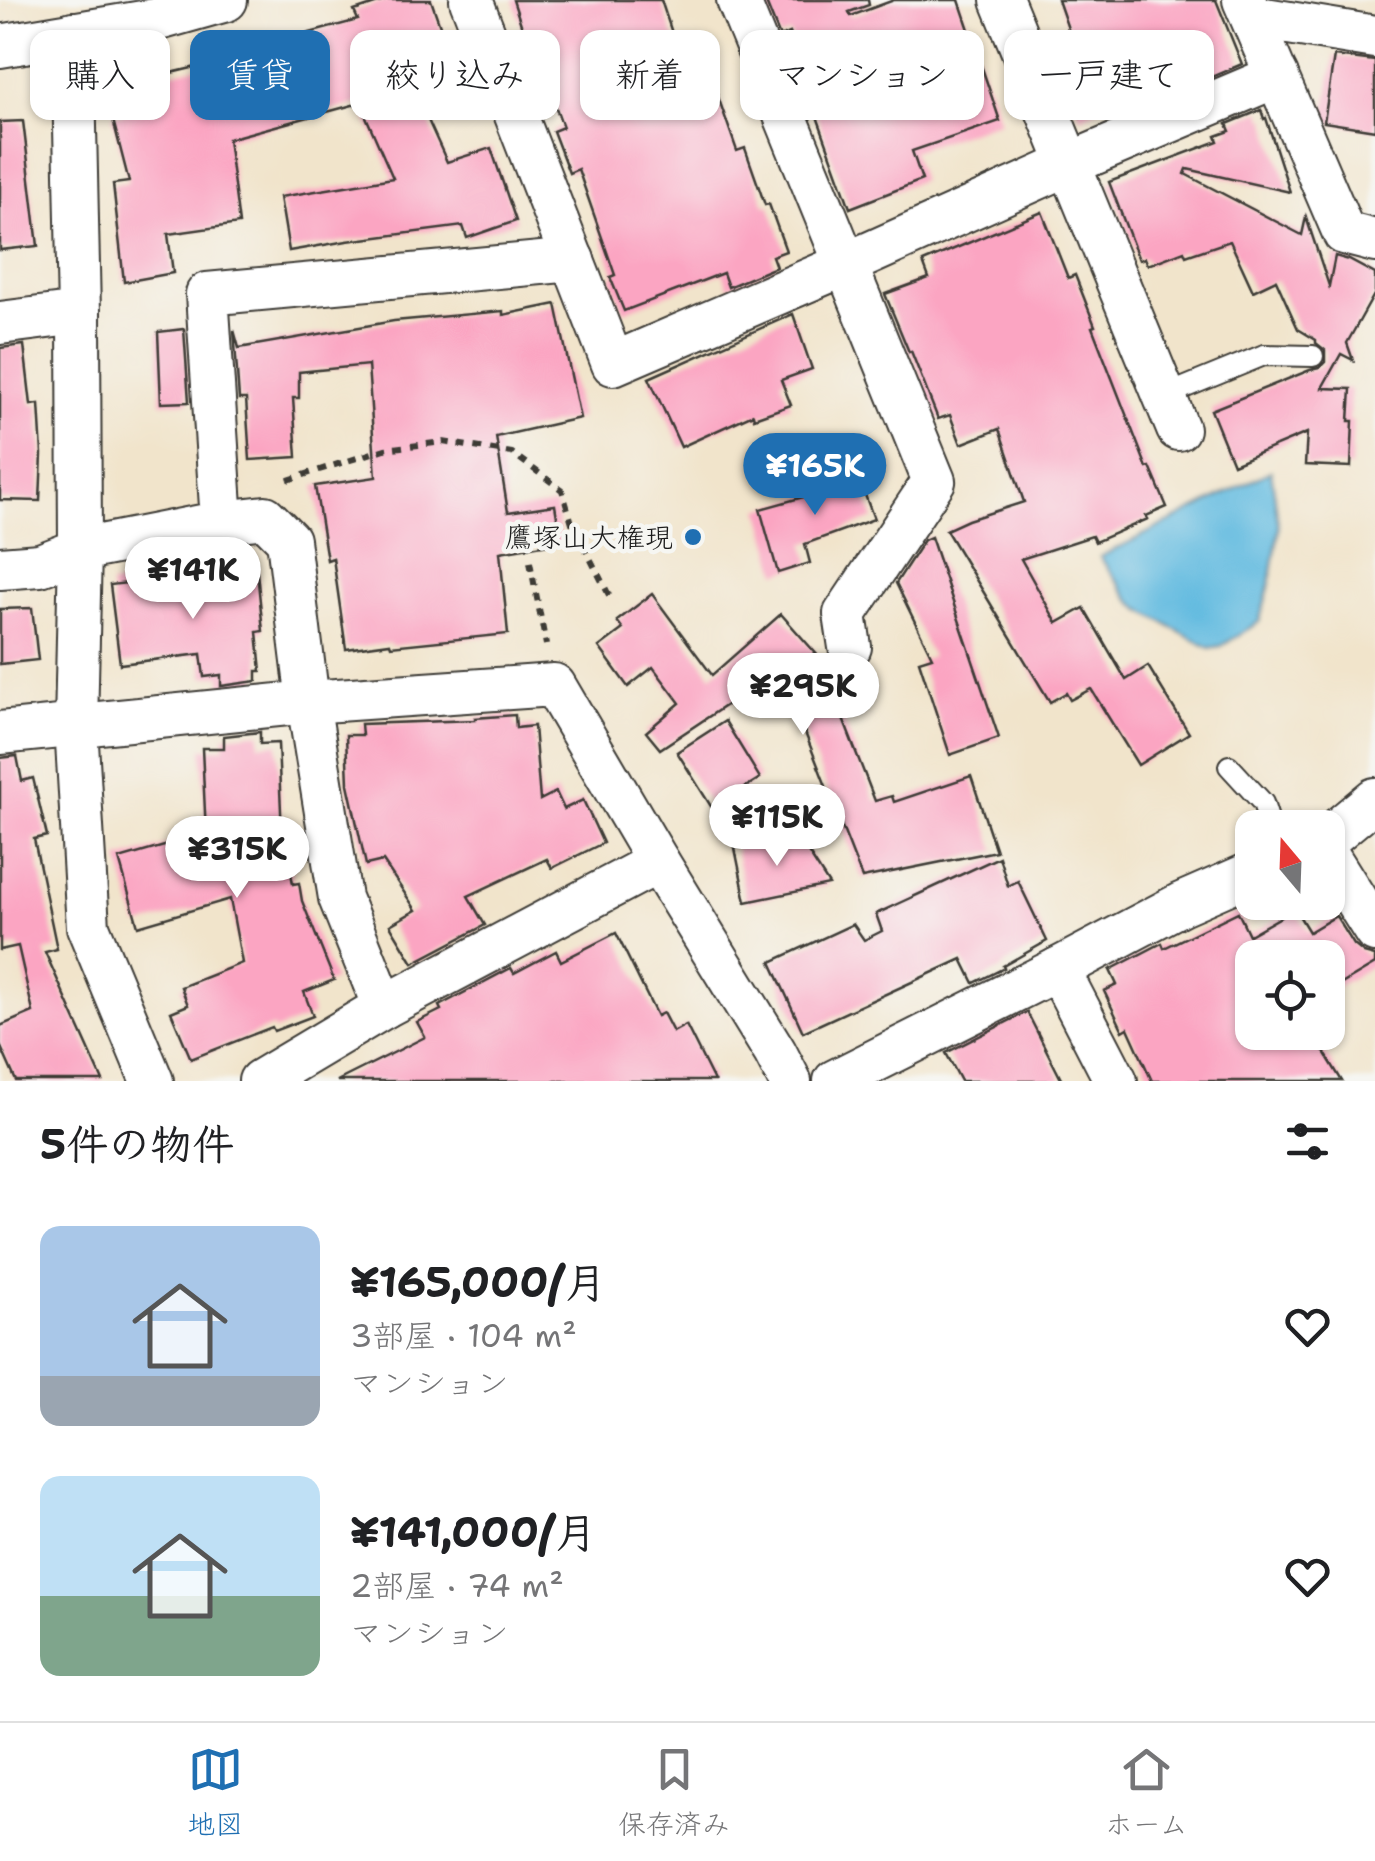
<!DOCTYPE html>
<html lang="ja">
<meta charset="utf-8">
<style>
body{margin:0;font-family:"Shantell Sans","Klee One",sans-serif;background:#f2f2f2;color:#202124;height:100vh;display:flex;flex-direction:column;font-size:38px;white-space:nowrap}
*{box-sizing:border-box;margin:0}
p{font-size:32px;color:#757577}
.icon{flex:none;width:55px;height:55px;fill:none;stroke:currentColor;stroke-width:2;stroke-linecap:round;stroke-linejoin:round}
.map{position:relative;height:1081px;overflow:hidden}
.side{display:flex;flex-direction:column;background:#fff;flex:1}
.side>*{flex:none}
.guide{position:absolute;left:30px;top:30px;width:1315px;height:90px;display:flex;gap:20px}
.needle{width:65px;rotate:341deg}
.fabs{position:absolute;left:1235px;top:810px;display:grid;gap:20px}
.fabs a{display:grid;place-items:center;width:110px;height:110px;border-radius:20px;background:#fff;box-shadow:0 2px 8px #0004;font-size:50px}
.price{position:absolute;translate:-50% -85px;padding:0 22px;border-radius:35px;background:#fff;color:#222;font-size:32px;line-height:65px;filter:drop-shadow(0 2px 5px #0008)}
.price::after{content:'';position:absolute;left:50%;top:60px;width:30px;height:22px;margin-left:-15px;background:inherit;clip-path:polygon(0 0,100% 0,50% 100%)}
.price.on{background:#1f6fb2;color:#fff}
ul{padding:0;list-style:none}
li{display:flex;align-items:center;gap:30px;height:250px;padding:0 40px}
li span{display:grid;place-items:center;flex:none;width:280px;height:200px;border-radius:20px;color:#555}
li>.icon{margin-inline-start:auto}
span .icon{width:120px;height:120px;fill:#fffc;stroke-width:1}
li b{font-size:42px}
h2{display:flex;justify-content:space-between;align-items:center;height:120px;padding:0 40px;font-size:42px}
.tag{padding:0 35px;border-radius:20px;background:#fff;box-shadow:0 2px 8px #0004;font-size:35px;line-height:90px}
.tag.on{background:#1f6fb2;color:#fff}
.tab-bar{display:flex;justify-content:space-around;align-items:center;height:140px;border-top:2px solid #e0e0e0;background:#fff;font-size:28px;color:#757577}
.tab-bar a{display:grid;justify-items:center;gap:5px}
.tab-bar .on{color:#1f6fb2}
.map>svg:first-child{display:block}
.water{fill:#63bbe0;stroke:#406c7e;stroke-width:2.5}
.building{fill:#fba5c2}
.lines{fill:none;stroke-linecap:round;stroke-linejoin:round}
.lane-casing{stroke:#3c3a36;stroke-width:24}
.street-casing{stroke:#3c3a36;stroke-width:46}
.path{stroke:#3c3a36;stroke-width:6;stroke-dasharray:8 8;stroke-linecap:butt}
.lane{stroke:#fff;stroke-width:20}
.street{stroke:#fff;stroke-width:42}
.poi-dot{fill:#1f6fb2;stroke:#f6f6f2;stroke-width:4}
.labels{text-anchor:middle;stroke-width:9;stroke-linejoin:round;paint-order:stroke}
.poi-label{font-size:28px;fill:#1c1c1c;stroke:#f6f6f2;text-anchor:end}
</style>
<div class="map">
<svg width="1375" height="1081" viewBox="0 0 1375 1081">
<rect width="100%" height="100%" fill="#f6f6f2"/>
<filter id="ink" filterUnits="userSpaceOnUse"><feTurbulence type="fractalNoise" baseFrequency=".01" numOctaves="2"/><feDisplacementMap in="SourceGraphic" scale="20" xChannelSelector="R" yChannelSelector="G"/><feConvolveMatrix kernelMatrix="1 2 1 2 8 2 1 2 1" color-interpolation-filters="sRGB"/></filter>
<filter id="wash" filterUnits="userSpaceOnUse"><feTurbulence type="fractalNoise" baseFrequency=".0048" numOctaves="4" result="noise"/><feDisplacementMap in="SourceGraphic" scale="40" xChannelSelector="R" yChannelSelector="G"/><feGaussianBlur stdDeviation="2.25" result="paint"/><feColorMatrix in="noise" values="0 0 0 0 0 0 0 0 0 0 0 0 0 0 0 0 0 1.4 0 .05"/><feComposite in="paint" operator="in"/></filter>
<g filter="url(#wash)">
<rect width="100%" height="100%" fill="#f1e4cb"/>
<polygon class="water" points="1271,471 1279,528 1270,584 1259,622 1221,646 1210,648 1140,609 1132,602 1100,557"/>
<g id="blocks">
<g class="building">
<polygon points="387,0 431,0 445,40 399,56 447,162 491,148 516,221 467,238 463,226 347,241 289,251 280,197 393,178 360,103 228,139 239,224 168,234 173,273 124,282 113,184 129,182 112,116 125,113 113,66 165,52 171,73 255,53 254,48 358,20 354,11"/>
<polygon points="513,0 661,0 693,96 715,88 737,151 745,148 765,205 769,204 786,251 772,256 776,267 728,287 723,273 624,311 610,277 615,275 578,169 569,173 553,131 563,127 533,45 528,46"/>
<polygon points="765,0 868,0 869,5 849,12 851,16 894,0 959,0 1000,121 912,151 922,180 850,208 814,108 819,106 790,33 780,37"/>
<polygon points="1058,0 1216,0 1242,64 1207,79 1202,68 1177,79 1174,70 1081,117 1061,79 1082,69"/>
<polygon points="1334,56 1375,61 1375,130 1324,122"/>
<polygon points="1261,110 1264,119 1266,118 1290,192 1187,169 1185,174 1302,235 1306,217 1329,286 1335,256 1349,260 1375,274 1375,293 1347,343 1353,360 1341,354 1322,388 1351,389 1349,421 1353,421 1351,467 1305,465 1307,433 1233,464 1211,410 1310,370 1319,368 1325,362 1325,350 1316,343 1316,340 1298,329 1276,280 1253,291 1230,241 1186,256 1184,251 1148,265 1145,258 1139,260 1109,182 1218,141 1216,136 1230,131 1227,124"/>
<polygon points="23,121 38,246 0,250 0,122"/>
<polygon points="1042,212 1068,278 1075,275 1095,326 1092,327 1147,468 1150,467 1167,507 1146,516 1148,519 1095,542 1092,536 1021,559 1057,623 1084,608 1126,680 1148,666 1189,733 1138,765 1091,689 1070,700 1066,693 1050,702 946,530 968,520 1024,502 999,429 961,444 950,415 938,419 911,351 909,352 885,294 929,278 923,262"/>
<polygon points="556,304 580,418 496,437 508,512 555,505 561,542 500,552 508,634 391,646 390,643 346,649 333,558 327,560 315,486 376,477 368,365 299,372 299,398 293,398 297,457 250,460 246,399 239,399 234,330 239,348 394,321 503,311 503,315"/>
<polygon points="793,314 812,369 781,380 791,405 754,418 753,414 681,447 649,378"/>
<polygon points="184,329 189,402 161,403 158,332"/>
<polygon points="24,345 31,405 39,404 42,454 40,501 0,500 0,348"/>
<polygon points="855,468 874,519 805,544 810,563 778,573 760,509 811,495 808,486"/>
<polygon points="931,537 999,738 950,755 919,661 932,657 896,583 924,540"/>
<polygon points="237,570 238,574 257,572 263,631 257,632 261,671 257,671 257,681 221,686 221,675 204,677 201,654 120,664 110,585"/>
<polygon points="652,594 712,675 781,614 819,657 875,801 892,796 894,802 971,776 996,851 862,878 793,702 770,676 660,749 646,732 680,703 653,667 628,687 599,647 623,629 617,621"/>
<polygon points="32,608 38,660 0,664 0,609"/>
<polygon points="515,715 516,728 534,726 540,800 556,792 564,809 583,800 603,843 552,868 547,859 468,896 485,925 413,963 390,925 416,910 383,861 366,865 348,784 346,735 362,735 361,724 475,720 475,718"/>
<polygon points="725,721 760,778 712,808 677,752"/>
<polygon points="260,732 260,744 278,743 283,857 288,856 293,884 299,883 302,901 334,980 304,992 313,1016 274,1031 272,1027 191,1059 171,1012 188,1005 181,987 242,963 230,899 138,926 119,859 206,834 202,748 224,748 224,736"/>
<polygon points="17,756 22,781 33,778 47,836 34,839 57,949 45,952 103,1081 16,1081 0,1045 0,1026 33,1012 18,946 0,950 0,758"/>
<polygon points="797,835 829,885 746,902 735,848"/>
<polygon points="999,857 1008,886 1018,881 1047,941 1003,966 1004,968 974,983 962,959 803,1032 771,962 853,924 864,940 882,931 876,914"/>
<polygon points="1295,909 1309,932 1336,916 1354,945 1364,953 1375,956 1375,964 1328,992 1328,958 1252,958 1252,1032 1312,1032 1342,1081 1152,1081 1128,1028 1123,1031 1104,991 1117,985 1110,970 1162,943 1164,948 1238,912 1249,935"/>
<polygon points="616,933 657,1016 663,1013 673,1032 686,1025 714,1081 337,1081 425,1037 417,1022 441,1010 439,1006 511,968 514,973 556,951 561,961"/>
<polygon points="1027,1012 1062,1081 961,1081 946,1053"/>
</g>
</g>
</g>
<g filter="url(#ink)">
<use href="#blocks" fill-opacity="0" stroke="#3c3a36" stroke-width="2.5"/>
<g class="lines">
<defs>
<g id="lane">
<polyline points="1164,396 1264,355 1313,356"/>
<polyline points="1229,766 1263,803 1271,828"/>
</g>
<g id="street">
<polyline points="471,0 613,364 846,264 1069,164 1002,0"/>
<polyline points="738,0 934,481 845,614 850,647"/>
<polyline points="1244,0 1344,233 1375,241"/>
<polyline points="1252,17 1375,37"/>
<polyline points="73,33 79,313 80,550 76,726 88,927 152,1081"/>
<polyline points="0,46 155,20 226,0"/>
<polyline points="0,323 79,313"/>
<polyline points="1178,429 1069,164 1277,76"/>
<polyline points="222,522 207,294 573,260"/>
<polyline points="0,568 40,565 80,550 222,522 265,517 288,540 308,702 340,898 384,1007"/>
<polyline points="0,733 308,702 554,685 658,862 775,1052 790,1081"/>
<polyline points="1328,838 1375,799"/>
<polyline points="1328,856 1375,931"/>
<polyline points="1058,969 1116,1081"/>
<polyline points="260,1081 384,1007 658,862"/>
<polyline points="835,1081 1058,969 1181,904 1252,873"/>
</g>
</defs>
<use href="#lane" class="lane-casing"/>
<use href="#street" class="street-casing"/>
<g class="path">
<polyline points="288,480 385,449 443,442 512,453 562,490 572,523 612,601"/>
<polyline points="530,562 546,645"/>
</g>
<use href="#lane" class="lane"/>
<use href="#street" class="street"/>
</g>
</g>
<circle class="poi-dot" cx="693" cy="537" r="10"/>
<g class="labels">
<g class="poi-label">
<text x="673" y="547">鷹塚山大権現</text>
</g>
</g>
</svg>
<div class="fabs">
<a><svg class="needle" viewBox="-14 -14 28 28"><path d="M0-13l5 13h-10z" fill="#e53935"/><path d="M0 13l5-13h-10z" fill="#757577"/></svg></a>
<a><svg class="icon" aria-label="locate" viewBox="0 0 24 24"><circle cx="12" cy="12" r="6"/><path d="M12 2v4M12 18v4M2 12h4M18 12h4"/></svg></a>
</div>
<b class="price on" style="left:815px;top:518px">¥165K</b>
<b class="price" style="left:193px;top:622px">¥141K</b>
<b class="price" style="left:803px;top:738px">¥295K</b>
<b class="price" style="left:777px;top:869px">¥115K</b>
<b class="price" style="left:237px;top:901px">¥315K</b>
<div class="guide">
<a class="tag">購入</a>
<a class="tag on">賃貸</a>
<a class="tag">絞り込み</a>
<a class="tag">新着</a>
<a class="tag">マンション</a>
<a class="tag">一戸建て</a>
</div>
</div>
<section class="side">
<h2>5件の物件<svg class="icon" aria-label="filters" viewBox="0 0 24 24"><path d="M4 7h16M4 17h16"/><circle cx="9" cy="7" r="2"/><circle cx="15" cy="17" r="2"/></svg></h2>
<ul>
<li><span style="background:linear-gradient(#a9c7e8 75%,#9aa5b1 0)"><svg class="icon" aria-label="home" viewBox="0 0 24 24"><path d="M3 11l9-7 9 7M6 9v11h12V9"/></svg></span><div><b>¥165,000/月</b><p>3部屋 · 104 m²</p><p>マンション</p></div><svg class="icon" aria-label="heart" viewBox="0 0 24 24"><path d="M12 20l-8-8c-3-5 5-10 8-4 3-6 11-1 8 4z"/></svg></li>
<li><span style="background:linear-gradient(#bfe0f5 60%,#7fa58c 0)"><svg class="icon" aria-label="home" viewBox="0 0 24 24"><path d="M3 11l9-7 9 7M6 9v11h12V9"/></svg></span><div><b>¥141,000/月</b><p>2部屋 · 74 m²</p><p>マンション</p></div><svg class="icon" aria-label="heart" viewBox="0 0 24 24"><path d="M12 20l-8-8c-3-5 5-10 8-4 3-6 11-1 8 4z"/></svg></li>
</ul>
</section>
<nav class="tab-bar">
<a class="on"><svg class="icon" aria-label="map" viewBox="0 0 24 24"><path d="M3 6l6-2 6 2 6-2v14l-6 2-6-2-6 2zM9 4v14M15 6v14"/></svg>地図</a>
<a><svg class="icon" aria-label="saved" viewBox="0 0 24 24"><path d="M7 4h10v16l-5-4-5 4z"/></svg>保存済み</a>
<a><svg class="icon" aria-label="home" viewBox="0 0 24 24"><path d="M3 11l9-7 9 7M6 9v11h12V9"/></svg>ホーム</a>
</nav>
